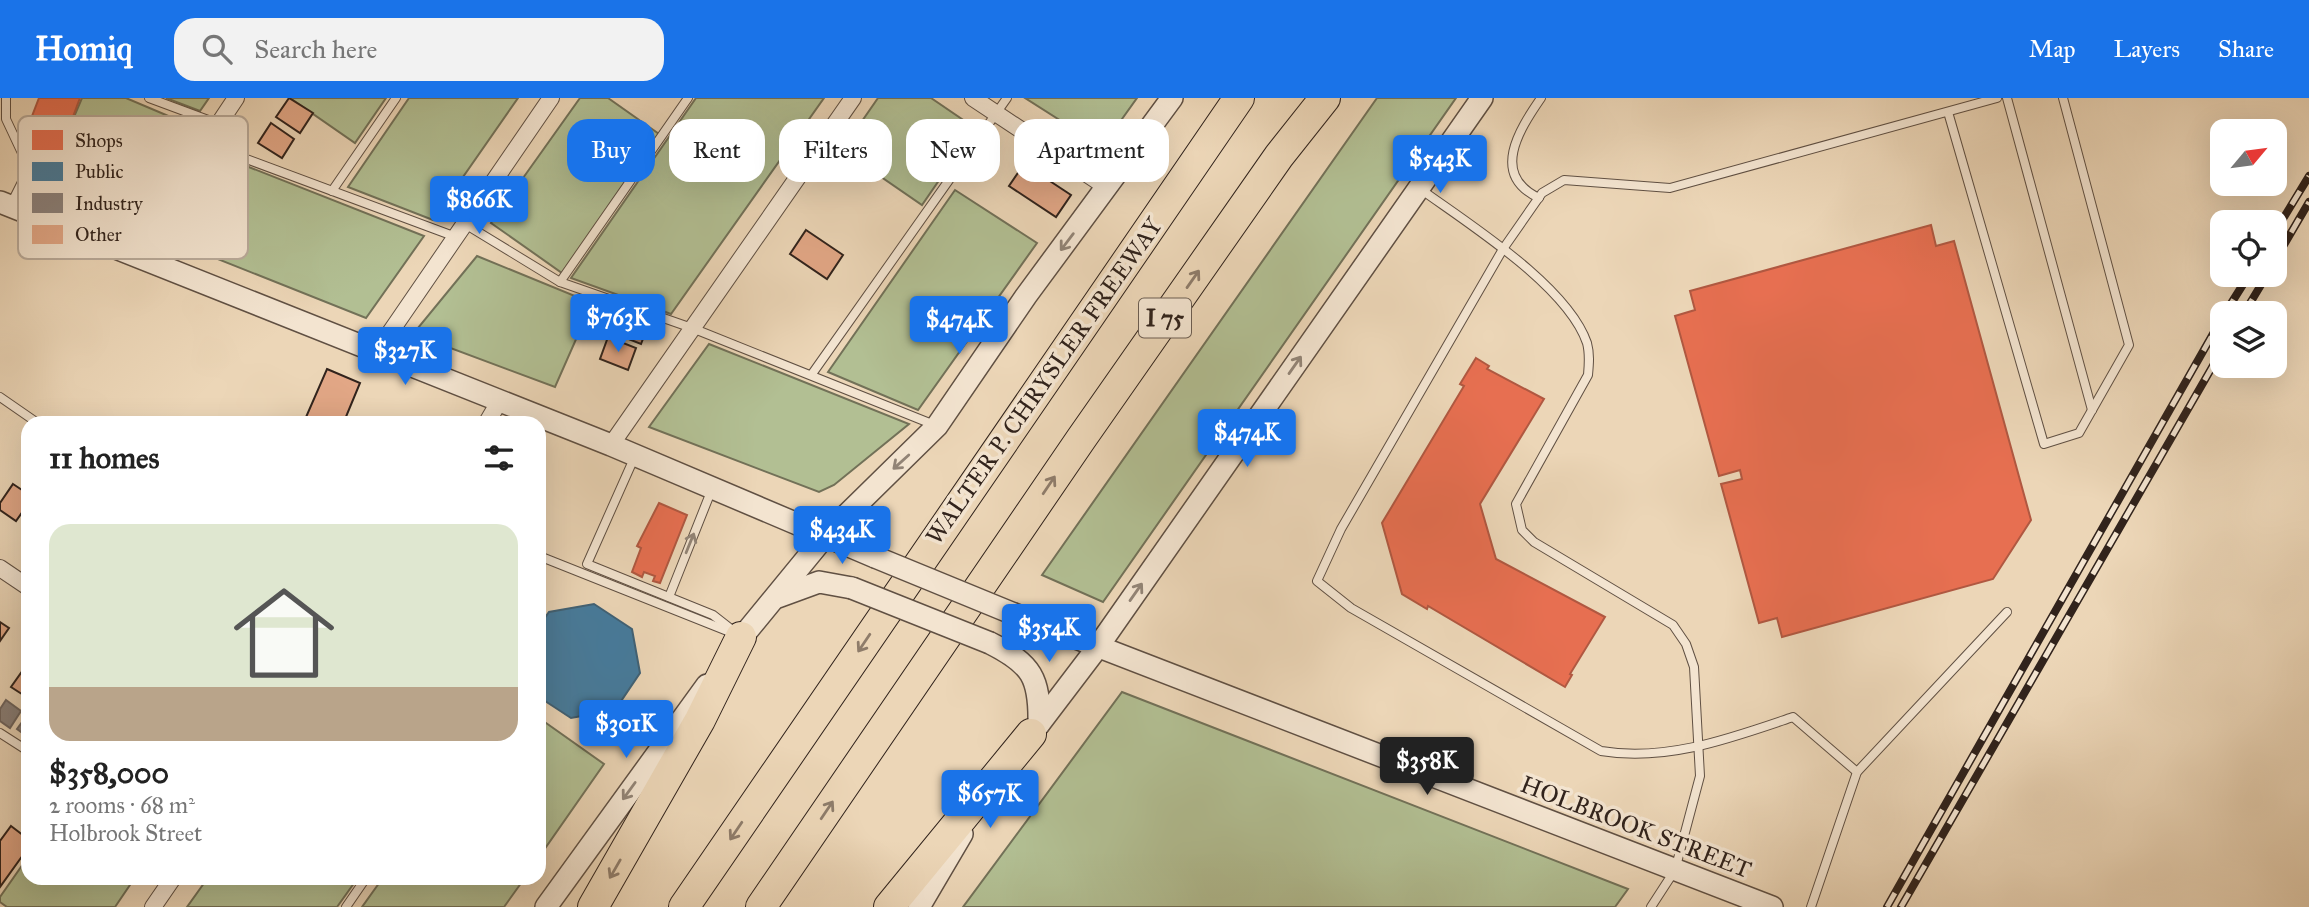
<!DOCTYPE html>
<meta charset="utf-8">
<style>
body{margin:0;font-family:"IM FELL Great Primer",serif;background:#f2f2f2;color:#222;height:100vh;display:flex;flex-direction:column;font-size:26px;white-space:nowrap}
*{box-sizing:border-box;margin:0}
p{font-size:23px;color:#767676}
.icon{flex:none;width:38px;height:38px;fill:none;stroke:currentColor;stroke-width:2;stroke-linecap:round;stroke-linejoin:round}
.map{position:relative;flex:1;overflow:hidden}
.side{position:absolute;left:21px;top:318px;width:525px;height:469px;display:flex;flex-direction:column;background:#fff;border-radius:21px;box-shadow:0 7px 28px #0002}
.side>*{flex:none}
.guide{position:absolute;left:567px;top:21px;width:665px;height:63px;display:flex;gap:14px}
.needle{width:46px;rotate:61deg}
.tools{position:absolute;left:2210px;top:21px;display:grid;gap:14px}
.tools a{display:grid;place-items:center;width:77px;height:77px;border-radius:14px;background:#fff;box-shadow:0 7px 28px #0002;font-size:35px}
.price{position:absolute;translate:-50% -60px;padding:0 16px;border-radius:7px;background:#1a73e8;color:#fff;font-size:23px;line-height:46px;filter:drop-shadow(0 2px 4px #0008)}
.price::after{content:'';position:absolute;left:50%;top:42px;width:21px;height:16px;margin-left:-10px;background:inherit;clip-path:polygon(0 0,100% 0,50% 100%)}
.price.active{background:#222;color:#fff}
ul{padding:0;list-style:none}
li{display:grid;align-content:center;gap:14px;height:371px;padding:0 28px}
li+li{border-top:2px solid #e0e0e0}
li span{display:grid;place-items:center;height:217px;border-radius:21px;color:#555}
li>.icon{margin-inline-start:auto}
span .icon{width:126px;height:126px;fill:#fffc;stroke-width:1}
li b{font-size:30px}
h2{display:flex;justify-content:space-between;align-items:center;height:84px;padding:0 28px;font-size:30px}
.pill{padding:0 24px;border-radius:21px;background:#fff;box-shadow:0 7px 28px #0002;font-size:24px;line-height:63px}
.pill.active{background:#1a73e8;color:#fff}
header{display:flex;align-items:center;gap:42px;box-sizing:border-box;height:98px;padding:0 35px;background:#1a73e8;color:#fff}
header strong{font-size:33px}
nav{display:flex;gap:38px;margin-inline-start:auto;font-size:24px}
.search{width:490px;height:63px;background:#f2f2f2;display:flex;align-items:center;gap:18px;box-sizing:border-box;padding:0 24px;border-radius:21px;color:#767676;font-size:26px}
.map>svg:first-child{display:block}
.green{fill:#b2bf93;stroke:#727158;stroke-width:2}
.shops{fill:#e76f51;stroke:#b05841;stroke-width:2}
.public{fill:#457b9d;stroke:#3f6176;stroke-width:2}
.industry{fill:#8a817c;stroke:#6f655f;stroke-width:2}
.building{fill:#e2a786;stroke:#31231c;stroke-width:2}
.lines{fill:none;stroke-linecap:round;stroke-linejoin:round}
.service-casing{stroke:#605043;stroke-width:10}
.minor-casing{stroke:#605043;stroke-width:18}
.tertiary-casing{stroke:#605043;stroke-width:24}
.motorway-casing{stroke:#31231c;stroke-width:32}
.service{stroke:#f3e4d0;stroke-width:8}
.minor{stroke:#f3e4d0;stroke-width:16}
.tertiary{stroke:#f3e4d0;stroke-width:21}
.motorway{stroke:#ecd6b7;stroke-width:30}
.rail-casing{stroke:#31231c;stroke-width:8}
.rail{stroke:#f3e4d0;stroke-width:5;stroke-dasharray:16;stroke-linecap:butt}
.tertiary-bridge-casing{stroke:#605043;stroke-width:24;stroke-linecap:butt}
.tertiary-bridge{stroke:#f3e4d0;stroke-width:21}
.oneway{stroke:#928476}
.oneway2{stroke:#8e7c6a}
.labels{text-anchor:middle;stroke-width:7;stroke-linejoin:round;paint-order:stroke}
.shield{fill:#f3e4d0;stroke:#6b5d52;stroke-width:2}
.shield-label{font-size:23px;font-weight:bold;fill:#31231c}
.street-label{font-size:24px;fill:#31231c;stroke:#f3e4d0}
.key{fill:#f3e4d0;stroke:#b9aa9a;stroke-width:2}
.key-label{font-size:19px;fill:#31231c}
</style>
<header>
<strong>Homiq</strong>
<div class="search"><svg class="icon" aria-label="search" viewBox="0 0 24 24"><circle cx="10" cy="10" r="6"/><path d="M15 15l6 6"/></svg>Search here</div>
<nav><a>Map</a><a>Layers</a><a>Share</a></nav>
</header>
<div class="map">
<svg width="2309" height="809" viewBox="0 0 2309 809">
<rect width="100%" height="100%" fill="#ecd6b7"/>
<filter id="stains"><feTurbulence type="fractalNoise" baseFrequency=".00286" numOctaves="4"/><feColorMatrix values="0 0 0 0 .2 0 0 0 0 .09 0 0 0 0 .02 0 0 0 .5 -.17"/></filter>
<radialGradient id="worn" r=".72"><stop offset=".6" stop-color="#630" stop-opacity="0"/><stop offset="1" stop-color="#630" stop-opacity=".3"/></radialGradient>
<g class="green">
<polygon points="82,0 126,0 192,28 128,120 45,87"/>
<polygon points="166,0 209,0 200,13"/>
<polygon points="290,0 386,0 355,45"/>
<polygon points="409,0 518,0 433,122 348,89"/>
<polygon points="580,0 608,0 659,36 562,175 491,125"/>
<polygon points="696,0 824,0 671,216 571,180"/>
<polygon points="878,0 931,0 975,30 922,107 842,52"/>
<polygon points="1025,0 1137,0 1102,49"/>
<polygon points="1377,0 1456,0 1103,504 1042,477"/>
<polygon points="226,60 424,138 366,220 170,142"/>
<polygon points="955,92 1037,145 918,312 828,274"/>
<polygon points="477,158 592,205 555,289 413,236"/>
<polygon points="709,246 909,326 834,387 819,394 649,329"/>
<polygon points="1122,594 1628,791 1615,809 963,809"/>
<polygon points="539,620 604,666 539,759"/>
<polygon points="28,759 28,780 134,781 115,809 7,809 0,804 0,799"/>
<polygon points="207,781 207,780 357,781 337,809 187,809"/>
<polygon points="382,781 382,780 524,781 504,809 362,809"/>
</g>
<g class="shops">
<polygon points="39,0 80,0 65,40 29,26"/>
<polygon points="1931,127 1936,148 1954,143 2031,422 1993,481 1782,539 1777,520 1759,525 1721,386 1742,381 1740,372 1719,378 1675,218 1695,212 1690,193"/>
<polygon points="1476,260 1489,268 1487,271 1544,301 1480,406 1496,461 1605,519 1570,576 1572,577 1565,589 1428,508 1427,511 1402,496 1382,425 1464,288 1460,286"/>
<polygon points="659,405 687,417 660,485 653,483 655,478 644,474 642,479 632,474 641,450 637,448"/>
</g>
<polygon class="public" points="594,506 632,531 640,575 615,612 571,620 539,599 539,528 549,514"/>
<g class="industry">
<polygon points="6,602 21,613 10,630 0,623 0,611"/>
<polygon points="28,616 28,639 17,631"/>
</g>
<g class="building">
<polygon points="289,0 313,15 300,35 276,19"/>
<polygon points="271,25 294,41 282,60 258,45"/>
<polygon points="1024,66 1071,97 1056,119 1009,88"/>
<polygon points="806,132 843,157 827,181 790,156"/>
<polygon points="611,210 649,225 641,246 603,231"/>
<polygon points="608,239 636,250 628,272 600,261"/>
<polygon points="327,271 360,285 343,326 303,326"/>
<polygon points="13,386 28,396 28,406 16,423 0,412 0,405"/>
<polygon points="0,524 9,530 0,543"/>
<polygon points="28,565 28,600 11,589"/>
<polygon points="11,728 28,741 28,750 0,789 0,743"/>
</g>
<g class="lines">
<defs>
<g id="service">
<polyline points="6,0 6,21 29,70 11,106"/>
<polyline points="149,0 219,26"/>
<polyline points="2007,0 2092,312"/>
<polyline points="1948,14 2044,346 2079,335 2129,247 2063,0"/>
<polyline points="206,46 456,139"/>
<path d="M1419,90C1467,125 1567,187 1587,245C1590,256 1589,266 1588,277L1516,406L1522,432L1534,444L1673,527L1686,546L1694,569L1700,678L1675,772L1651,809"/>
<polyline points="332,93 396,0"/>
<path d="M1539,100C1490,77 1519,32 1541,0"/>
<polyline points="465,126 560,184 692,230 937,328"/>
<polyline points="560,184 688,0"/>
<polyline points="812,276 1007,0"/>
<polyline points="0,299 39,326"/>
<polyline points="635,358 587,466 713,517 736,535"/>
<polyline points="539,458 735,536"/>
<polyline points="669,499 712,391"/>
<polyline points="0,635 28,653"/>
<path d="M1857,674L1793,619C1731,640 1667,664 1601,653L1351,510L1317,483L1341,431L1503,151L1542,95L1564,82L1670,90L1997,0"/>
<polyline points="346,809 366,780"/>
<polyline points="1811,809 1857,674 2007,514"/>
</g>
<g id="minor">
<polyline points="973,0 1108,90"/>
<polyline points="132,156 236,0"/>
<polyline points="376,255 551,0"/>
<polyline points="486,326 499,304"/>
<polyline points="611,347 853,0"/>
<polyline points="0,470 28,489"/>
<polyline points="153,809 173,780"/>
</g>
<g id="tertiary">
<polyline points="0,104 611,347 875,459"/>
<polyline points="778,499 819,484 852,490"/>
<polyline points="1014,516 1772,809"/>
<path d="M990,545C1032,566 1040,580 1039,626"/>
<polyline points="734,549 825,438 937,328 1026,198 1172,0"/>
<polyline points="1024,646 1097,550 1482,0"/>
<polyline points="546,809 707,587"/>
<polyline points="919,809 962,736"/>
</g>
<g id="motorway">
<polyline points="593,809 700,622 741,539"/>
<polyline points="684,809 1239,0"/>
<polyline points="761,809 1081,341 1279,58 1325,0"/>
<polyline points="889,809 1031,636"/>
</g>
</defs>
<use href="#service" class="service-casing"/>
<use href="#minor" class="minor-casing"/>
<use href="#tertiary" class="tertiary-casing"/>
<use href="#motorway" class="motorway-casing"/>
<use href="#service" class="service"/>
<use href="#minor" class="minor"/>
<use href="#tertiary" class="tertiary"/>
<use href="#motorway" class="motorway"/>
<defs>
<g id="rail">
<polyline points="2275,134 2309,78"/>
<polyline points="2275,162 2309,104"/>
<polyline points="2225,215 2249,177"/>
<polyline points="2244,215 2267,177"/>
<polyline points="1887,809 2222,220"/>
<polyline points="1901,809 2222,252"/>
</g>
</defs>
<use href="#rail" class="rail-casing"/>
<use href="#rail" class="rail"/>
<defs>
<g id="tertiary-bridge">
<polyline points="875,459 1014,516"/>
<polyline points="852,490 990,545"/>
</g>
</defs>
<use href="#tertiary-bridge" class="tertiary-bridge-casing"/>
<use href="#tertiary-bridge" class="tertiary-bridge"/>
</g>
<defs><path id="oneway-shaft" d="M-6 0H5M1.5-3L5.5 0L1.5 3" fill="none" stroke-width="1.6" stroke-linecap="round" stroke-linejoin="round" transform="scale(1.75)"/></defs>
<g class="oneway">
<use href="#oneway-shaft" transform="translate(1067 144) rotate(127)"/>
<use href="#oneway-shaft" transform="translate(1295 267) rotate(-55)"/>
<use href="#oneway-shaft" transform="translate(901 364) rotate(138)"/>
<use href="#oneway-shaft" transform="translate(690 445) rotate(-68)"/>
<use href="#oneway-shaft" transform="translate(1136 494) rotate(-55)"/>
<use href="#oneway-shaft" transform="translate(629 693) rotate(126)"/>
</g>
<g class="oneway2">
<use href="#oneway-shaft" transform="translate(1193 181) rotate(-55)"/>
<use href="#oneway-shaft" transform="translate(1049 387) rotate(-56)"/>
<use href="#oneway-shaft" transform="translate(864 545) rotate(124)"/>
<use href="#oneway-shaft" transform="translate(827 712) rotate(-56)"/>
<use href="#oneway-shaft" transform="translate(736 733) rotate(124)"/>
<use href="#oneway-shaft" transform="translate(615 771) rotate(120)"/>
</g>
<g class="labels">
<rect class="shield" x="1139" y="200.5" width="52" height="39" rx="5"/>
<g class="shield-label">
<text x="1165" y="228">I 75</text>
</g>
<g class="street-label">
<text transform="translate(1044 283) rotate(-55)" y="8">WALTER P. CHRYSLER FREEWAY</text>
<text transform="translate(1636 729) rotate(21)" y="8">HOLBROOK STREET</text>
</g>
</g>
<rect x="18" y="18" width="230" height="143" rx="10" class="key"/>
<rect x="32" y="32" width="31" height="20" fill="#e76f51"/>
<rect x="32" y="64" width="31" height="19" fill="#457b9d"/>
<rect x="32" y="95" width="31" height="20" fill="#8a817c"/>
<rect x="32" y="127" width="31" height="19" fill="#e2a786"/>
<g class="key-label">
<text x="75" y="49">Shops</text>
<text x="75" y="80">Public</text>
<text x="75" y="112">Industry</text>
<text x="75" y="143">Other</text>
</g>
<rect width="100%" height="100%" filter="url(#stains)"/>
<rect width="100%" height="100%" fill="url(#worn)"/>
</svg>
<div class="tools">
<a><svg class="needle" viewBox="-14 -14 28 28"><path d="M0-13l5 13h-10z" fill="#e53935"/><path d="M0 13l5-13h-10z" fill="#767676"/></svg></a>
<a><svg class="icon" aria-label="locate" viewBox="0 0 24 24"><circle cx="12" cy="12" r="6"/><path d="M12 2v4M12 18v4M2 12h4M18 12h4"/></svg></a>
<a><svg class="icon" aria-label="layers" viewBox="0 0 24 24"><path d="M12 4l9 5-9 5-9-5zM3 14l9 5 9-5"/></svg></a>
</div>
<b class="price" style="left:1440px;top:97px">$543K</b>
<b class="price" style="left:479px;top:138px">$866K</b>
<b class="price" style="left:618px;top:256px">$763K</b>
<b class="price" style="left:959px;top:258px">$474K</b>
<b class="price" style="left:405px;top:289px">$327K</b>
<b class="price" style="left:1247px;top:371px">$474K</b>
<b class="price" style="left:842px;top:468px">$434K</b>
<b class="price" style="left:1049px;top:566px">$354K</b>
<b class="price" style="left:626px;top:662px">$301K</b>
<b class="price active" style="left:1427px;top:699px">$358K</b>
<b class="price" style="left:990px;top:732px">$657K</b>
<div class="guide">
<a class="pill active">Buy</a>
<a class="pill">Rent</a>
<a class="pill">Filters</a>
<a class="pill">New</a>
<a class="pill">Apartment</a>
</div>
<section class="side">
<h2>11 homes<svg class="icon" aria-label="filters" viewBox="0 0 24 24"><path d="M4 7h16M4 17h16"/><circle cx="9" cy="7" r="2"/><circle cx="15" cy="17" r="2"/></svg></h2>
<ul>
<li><span style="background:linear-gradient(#dfe7d0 75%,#b9a48a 0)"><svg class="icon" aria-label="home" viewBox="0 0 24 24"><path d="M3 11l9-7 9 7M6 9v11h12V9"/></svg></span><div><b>$358,000</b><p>2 rooms · 68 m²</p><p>Holbrook Street</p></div></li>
</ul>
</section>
</div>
